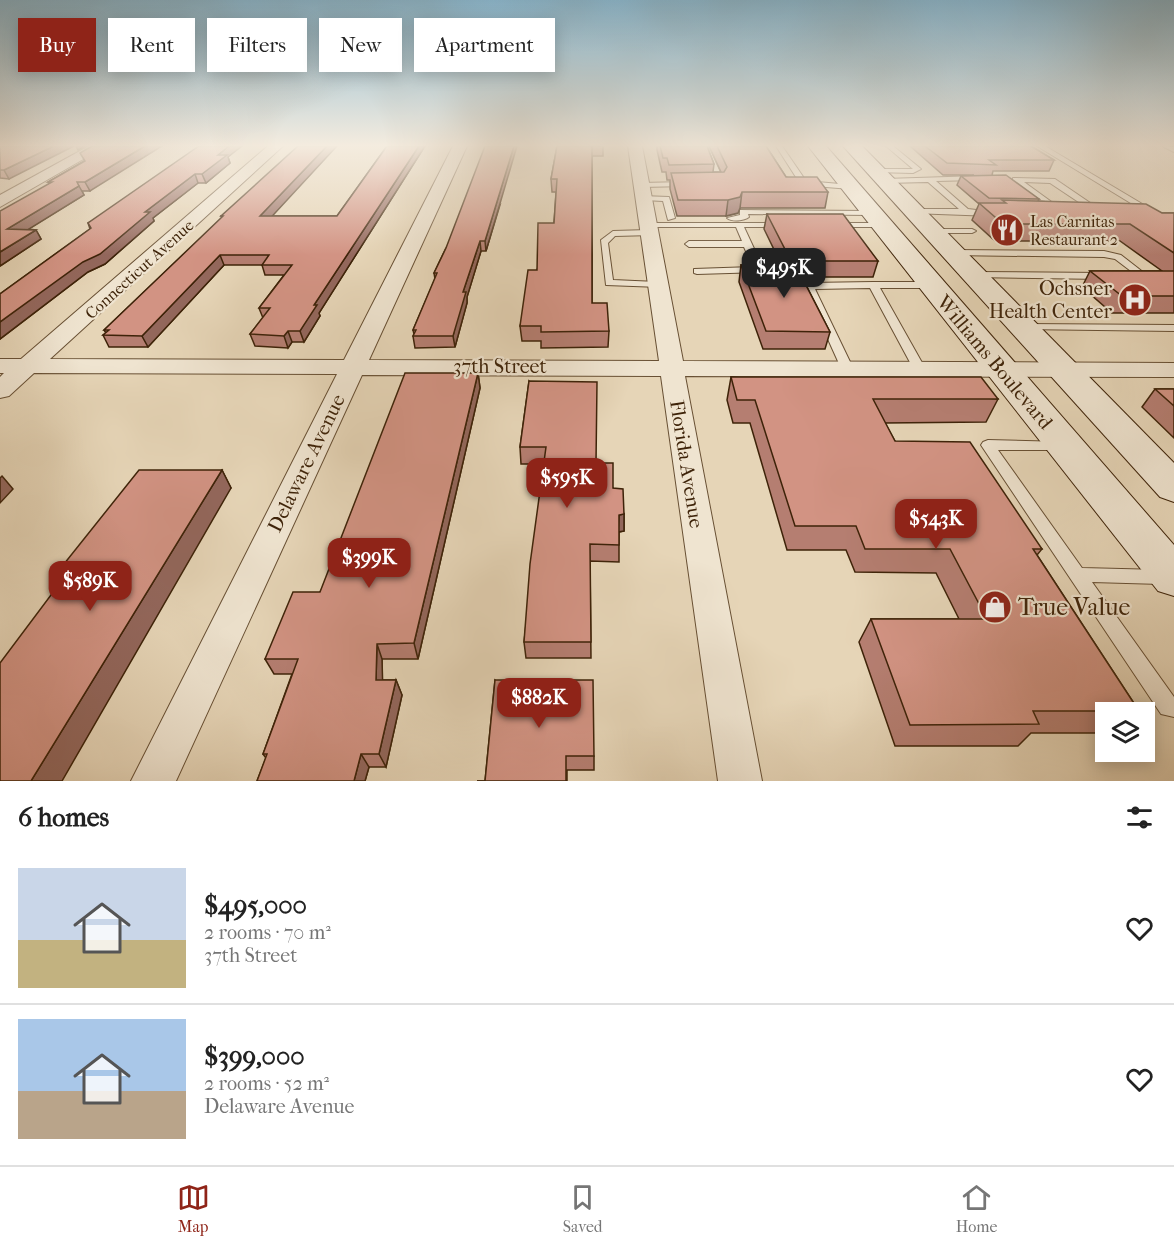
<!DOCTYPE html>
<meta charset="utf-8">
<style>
body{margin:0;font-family:"IM FELL French Canon",serif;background:#f2f2f2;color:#222;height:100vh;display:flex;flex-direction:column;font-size:22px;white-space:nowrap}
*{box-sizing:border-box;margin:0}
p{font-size:20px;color:#767676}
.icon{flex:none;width:33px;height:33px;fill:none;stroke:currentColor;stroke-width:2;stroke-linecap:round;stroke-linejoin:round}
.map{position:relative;height:781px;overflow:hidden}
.details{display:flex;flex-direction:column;background:#fff;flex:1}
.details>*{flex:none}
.top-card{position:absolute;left:18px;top:18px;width:600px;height:54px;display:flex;gap:12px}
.controls{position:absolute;left:1095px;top:702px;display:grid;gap:12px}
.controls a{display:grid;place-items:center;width:60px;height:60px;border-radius:0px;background:#fff;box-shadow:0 3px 15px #0003;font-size:30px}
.price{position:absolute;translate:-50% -51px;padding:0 14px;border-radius:12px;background:#8f2418;color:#fff;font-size:20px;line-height:39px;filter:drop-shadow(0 2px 3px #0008)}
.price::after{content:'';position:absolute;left:50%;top:36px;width:18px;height:14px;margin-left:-9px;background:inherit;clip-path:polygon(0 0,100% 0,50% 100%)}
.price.current{background:#222;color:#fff}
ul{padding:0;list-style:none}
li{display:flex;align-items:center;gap:18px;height:150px;padding:0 18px}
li+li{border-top:2px solid #e0e0e0}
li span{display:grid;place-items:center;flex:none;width:168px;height:120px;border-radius:0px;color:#555}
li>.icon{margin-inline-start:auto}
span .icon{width:72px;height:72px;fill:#fffc;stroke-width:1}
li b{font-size:26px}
h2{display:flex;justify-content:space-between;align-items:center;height:72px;padding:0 18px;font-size:26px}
.chip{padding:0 21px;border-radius:0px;background:#fff;box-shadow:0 3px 15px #0003;font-size:21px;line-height:54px}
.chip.current{background:#8f2418;color:#fff}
.menu{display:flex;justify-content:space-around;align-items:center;height:84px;border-top:2px solid #e0e0e0;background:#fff;font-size:16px;color:#767676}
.menu a{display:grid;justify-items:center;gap:3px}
.menu .current{color:#8f2418}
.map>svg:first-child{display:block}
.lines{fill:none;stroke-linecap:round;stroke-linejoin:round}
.lane-casing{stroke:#685034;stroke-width:2}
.street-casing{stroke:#685034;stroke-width:2}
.secondary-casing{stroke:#3e2309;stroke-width:2}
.lane{fill:#efe4d0;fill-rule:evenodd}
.street{fill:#efe4d0;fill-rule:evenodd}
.secondary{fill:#efe4d0;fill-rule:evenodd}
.wall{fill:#b57e71;stroke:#3e2309;stroke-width:1.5}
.shaded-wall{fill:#93675c;stroke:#3e2309;stroke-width:1.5}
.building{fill:#d29383;stroke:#3e2309;stroke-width:1.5}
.labels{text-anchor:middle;stroke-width:4.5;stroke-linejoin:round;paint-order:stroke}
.far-poi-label{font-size:16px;fill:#3e2309;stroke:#efe4d0;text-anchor:start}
.far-street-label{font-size:16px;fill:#3e2309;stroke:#efe4d0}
.poi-label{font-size:20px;fill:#3e2309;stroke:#efe4d0;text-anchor:end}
.street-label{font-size:20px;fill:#3e2309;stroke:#efe4d0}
.near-poi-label{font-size:24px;fill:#3e2309;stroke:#efe4d0;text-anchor:start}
</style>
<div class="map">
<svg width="1174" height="781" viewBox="0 0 1174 781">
<rect width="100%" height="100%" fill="#e6d5b7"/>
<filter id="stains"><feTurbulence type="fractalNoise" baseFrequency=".00333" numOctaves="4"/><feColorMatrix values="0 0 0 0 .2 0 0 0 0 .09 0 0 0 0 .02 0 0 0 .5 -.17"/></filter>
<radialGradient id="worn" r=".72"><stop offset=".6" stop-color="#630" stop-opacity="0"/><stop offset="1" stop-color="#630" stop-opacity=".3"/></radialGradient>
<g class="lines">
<defs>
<g id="lane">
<polygon points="702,146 708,146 724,181 721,186 714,184 716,181"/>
<polygon points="776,146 782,146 806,181 851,185 855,187 851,189 801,185"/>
<polygon points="886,146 893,146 921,169 913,173 874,172 874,170 876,169 913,169"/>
<polygon points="1037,146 1045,146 1154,211 1147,213"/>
<polygon points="1163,146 1174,147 1174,152 1164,147"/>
<polygon points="979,176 980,178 976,180 936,181 968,209 993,212 993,216 911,213 910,211 914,209 959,209 928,182 885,183 881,181 885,179"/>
<polygon points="1013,178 1055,179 1102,211 1095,213 1050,183 1024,182 1064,211 1057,213 1013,182"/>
<polygon points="685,182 688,182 688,186 641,187 637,185 641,183"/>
<polygon points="641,196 669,197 675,218 668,220 663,201 644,200 641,200"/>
<path d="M740,210L872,211L876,213L872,215L748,214L749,217C744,221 732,222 727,218L740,215Z"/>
<polygon points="645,223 782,223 786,225 782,227 744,227 764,270 762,272 697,274 694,273 694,269 753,267 744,247 689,247 685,244 689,241 742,241 736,227 648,227 644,225"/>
<polygon points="832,223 882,223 886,225 882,227 832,227"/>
<polygon points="929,229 972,229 976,231 972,233 929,233"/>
<polygon points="649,230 653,233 652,235 615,236 608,243 613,280 657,282 662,285 660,287 606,285 601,240 613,231"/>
<polygon points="953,250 1104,251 1121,255 1148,276 1143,279 1140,278 1115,259 1104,257 950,255 949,253"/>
<polygon points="975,272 1104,273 1109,276 1104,279 972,277 972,273"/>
<polygon points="873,282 932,282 937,285 932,288 880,288 925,368 923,370 915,370 913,368 870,288 815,289 853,368 847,371 841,368 804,286 809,283"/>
<polygon points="1025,324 1174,325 1174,331 1021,329 1020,327 1021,325"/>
<polygon points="988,440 1065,442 1067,445 1065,448 1060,450 998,450 1082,568 1161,570 1167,572 1169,577 1167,582 1161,584 1092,582 1174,697 1174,717 1161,714 983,448 981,445 983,442"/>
</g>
<g id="street">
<polygon points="89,146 106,146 0,207 0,195"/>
<polygon points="268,146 283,146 50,359 344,360 453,146 467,146 369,360 659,361 628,146 642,146 683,361 1174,363 1174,377 685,376 762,781 718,781 661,376 362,375 176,781 131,781 337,374 34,373 9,396 0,398 0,377 4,373 0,373 0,359 21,359"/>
</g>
<g id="secondary">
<polygon points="808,146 826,146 1174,545 1174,596 1158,591"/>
<polygon points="843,146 862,146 1174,463 1174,502 1160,497"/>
</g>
</defs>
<use href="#lane" class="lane-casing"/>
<use href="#street" class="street-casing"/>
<use href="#secondary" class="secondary-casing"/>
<use href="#lane" class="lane"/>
<use href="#street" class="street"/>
<use href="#secondary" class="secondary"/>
</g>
<g class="wall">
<polygon points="0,146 9,179 0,178"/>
<polygon points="387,146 425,146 319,313 320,316 304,342 292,342 288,348 255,346 250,334 263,318 259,308 284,275 265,275 262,265 224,265 148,347 109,347 103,335 106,333 104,330 222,218 221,216 337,216"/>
<polygon points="557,146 603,146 603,156 592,156 592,303 609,331 608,347 541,348 541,341 522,341 520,326 537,270 554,223 556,192 552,192 551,179"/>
<polygon points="657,146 707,146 714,164 713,172 721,172 709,146 766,146 786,177 828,192 825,208 740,208 738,213 726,216 677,216 670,189 670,180 667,180 666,172 662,172 657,150"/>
<polygon points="910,146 1031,146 1054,160 1049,171 993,171 992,175 1039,199 1038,201 1162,213 1174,213 1174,313 1112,313 1082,287 1090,271 1162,271 1120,241 995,241 972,220 979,204 957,185 961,176 974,175 943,175"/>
<polygon points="228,157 230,163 206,183 198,183 153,218 154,221 105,264 88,272 0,339 0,294 90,229 88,223"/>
<polygon points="84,161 90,191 82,191 84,195 28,229 36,230 41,239 0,266 49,184 48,182"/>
<polygon points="500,205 486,251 481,251 467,297 467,303 455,347 415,348 413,336 414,334 413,330 435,279 434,273 446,248"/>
<polygon points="767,214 878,261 873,277 802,277 830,332 825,349 763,349 739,282 741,265 782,266 764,229"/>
<polygon points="478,373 480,388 418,659 382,659 382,680 396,680 402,695 386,767 369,767 365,781 257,781 266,758 263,754 292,674 274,674 265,659 320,592"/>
<polygon points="731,377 998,399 986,422 885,423 895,441 1042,549 1037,555 1139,711 1138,712 1106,712 1106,733 1031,733 1018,746 895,746 859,642 871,619 959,619 936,573 855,572 846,550 787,550 750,423 733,423 727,400"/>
<polygon points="529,381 596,463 613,488 624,514 624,531 619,532 619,562 590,561 591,658 526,658 524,642 544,464 521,464 520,447"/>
<polygon points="1155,389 1174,389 1174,438 1142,407"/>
<polygon points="222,470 231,488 58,585 52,579"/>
<polygon points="495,680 594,756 594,770 567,770 567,781 477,781 485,781"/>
</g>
<g class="shaded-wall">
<polygon points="54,146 74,146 9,179 4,170"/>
<polygon points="76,146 85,146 78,150"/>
<polygon points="145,146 162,146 90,191 85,182"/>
<polygon points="229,146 242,146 228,157 230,163 206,183 202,174 218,155"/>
<polygon points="327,146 337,146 264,225 260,216"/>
<polygon points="419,146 425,146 319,313 320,316 304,342 300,331 314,305"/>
<polygon points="514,146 517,146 486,251 485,241"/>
<polygon points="195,174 198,183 153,218 154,221 105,264 88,272 0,339 0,322"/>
<polygon points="79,186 84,195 13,239 7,229"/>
<polygon points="742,192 740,208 738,213 726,216 728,200"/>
<polygon points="36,230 41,239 0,266 0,252"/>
<polygon points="480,241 481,251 467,297 467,303 455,347 453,336 463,292"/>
<polygon points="220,255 224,265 148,347 142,336"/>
<polygon points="288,331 292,342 288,348 284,336"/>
<polygon points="478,373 480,388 418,659 414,643"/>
<polygon points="222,470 231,488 62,781 31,781"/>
<polygon points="2,476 13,489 0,503 0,478"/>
<polygon points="624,514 624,531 618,532 619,515"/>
<polygon points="377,644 382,659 383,695 376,680"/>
<polygon points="396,680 402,695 386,767 379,754"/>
<polygon points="361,754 369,767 365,781 354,781"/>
</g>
<g class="building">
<polygon points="0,146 54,146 4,170 0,170"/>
<polygon points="92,146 145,146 85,182 77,182 79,186 7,229 36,230 0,252 0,211 52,182 48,182 85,161 80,153"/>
<polygon points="199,146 229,146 218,155 227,155 202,174 195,174 145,212 150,212 100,254 83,262 0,322 0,294 91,228 88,223"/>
<polygon points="298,146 327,146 260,216 337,216 387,146 419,146 314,305 317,305 300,331 288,331 284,336 250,334 270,308 259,308 292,265 262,265 269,255 220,255 142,336 103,335 109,330 104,330 223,216 221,216"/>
<polygon points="485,146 514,146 485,241 480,241 463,292 466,292 453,336 413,336 416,330 413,330 437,273 434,273 446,248"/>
<polygon points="557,146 592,146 592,303 607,303 609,331 541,332 541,326 520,326 528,270 537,270 538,223 554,223 557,179 551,179"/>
<polygon points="660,146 707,146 714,164 669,165 667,158 663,158"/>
<polygon points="717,146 766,146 786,177 817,177 828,192 742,192 740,197 728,200 678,200 671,173 724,172 727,167"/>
<polygon points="925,146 1031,146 1054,160 989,160 996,165 947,163"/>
<polygon points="1006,175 1039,199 989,198 961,176"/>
<polygon points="1002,200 1146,204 1162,213 1174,213 1174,253 1130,224 1003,224 979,203 1006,203"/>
<polygon points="767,214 843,214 878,261 791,261"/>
<polygon points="741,265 796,266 830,332 766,331"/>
<polygon points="1090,271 1174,271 1174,296 1122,296"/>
<polygon points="405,373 478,373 414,643 377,644 376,680 396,680 379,754 361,754 354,781 257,781 267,754 263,754 298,659 265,659 293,592 320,592"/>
<polygon points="731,377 981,377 998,399 873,399 895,441 970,442 1042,549 1033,549 1139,711 1033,711 1039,724 910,725 871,619 987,619 950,549 865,549 856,526 795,526 755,400 737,400"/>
<polygon points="529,381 597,382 596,463 613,463 613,488 623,489 624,514 619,515 619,545 590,544 591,642 524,642 530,564 546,447 520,447"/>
<polygon points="1155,389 1174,389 1174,406"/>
<polygon points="139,470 222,470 31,781 0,781 0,663 63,579 52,579"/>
<polygon points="495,680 593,680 594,756 566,756 566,781 477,781 485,781"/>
</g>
<linearGradient id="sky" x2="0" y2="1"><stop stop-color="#87b6cf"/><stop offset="0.57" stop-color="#f4ecdf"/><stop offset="1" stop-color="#f4ecdf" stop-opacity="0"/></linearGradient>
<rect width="1174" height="255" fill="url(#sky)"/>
<defs>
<symbol id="restaurant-disc" viewBox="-11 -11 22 22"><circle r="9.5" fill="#8f2418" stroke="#efe4d0"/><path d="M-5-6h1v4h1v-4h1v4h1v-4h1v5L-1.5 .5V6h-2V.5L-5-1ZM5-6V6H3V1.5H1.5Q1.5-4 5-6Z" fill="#fff"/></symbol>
<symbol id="hospital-disc" viewBox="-11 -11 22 22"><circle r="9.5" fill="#8f2418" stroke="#efe4d0"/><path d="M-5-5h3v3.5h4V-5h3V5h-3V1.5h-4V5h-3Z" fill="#fff"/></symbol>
<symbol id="shop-disc" viewBox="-11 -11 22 22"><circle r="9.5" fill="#8f2418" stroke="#efe4d0"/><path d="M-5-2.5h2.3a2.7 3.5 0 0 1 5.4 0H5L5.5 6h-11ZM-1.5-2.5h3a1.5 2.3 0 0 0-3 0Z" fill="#fff"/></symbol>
</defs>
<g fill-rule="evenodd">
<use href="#restaurant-disc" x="988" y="211" width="38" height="38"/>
<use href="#hospital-disc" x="1116" y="281" width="38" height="38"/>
<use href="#shop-disc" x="976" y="588" width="38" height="38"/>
</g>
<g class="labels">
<g class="far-poi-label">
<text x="1030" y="227">Las Carnitas<tspan x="1030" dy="18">Restaurant 2</tspan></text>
</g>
<g class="far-street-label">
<text transform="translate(139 269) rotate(-42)" y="6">Connecticut Avenue</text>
</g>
<g class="poi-label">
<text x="1112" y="295">Ochsner<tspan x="1112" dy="23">Health Center</tspan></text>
</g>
<g class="street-label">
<text transform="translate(995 362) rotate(50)" y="7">Williams Boulevard</text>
<text x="500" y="373">37th Street</text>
<text transform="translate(306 463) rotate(-64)" y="7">Delaware Avenue</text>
<text transform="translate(687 464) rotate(81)" y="7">Florida Avenue</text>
</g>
<g class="near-poi-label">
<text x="1018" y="615">True Value</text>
</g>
</g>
<rect width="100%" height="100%" filter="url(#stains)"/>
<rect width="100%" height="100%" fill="url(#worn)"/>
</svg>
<div class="controls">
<a><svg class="icon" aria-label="layers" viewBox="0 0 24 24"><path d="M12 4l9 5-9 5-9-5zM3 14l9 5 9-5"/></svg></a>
</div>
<b class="price current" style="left:784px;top:299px">$495K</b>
<b class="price" style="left:567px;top:509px">$595K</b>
<b class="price" style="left:936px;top:550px">$543K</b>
<b class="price" style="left:369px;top:589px">$399K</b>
<b class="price" style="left:90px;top:612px">$589K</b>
<b class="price" style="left:539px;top:729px">$882K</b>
<div class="top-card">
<a class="chip current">Buy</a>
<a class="chip">Rent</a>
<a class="chip">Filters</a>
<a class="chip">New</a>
<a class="chip">Apartment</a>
</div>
</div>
<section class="details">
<h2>6 homes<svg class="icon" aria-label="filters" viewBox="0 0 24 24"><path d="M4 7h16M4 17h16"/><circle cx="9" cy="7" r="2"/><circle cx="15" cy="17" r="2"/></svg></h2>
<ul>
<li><span style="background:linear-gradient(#c9d6e8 60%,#c2b280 0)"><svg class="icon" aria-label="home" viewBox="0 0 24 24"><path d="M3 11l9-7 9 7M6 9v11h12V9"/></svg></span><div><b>$495,000</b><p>2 rooms · 70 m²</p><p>37th Street</p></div><svg class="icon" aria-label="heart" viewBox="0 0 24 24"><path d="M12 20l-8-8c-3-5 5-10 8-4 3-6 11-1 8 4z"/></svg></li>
<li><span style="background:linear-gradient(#a9c7e8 60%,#b9a48a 0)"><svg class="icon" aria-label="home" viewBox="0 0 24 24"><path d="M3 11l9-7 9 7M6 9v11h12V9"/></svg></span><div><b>$399,000</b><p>2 rooms · 52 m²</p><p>Delaware Avenue</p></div><svg class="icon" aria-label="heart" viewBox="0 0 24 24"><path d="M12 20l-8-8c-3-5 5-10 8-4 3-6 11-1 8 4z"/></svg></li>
</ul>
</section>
<nav class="menu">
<a class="current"><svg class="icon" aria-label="map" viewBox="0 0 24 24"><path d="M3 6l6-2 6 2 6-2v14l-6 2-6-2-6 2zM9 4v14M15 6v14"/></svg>Map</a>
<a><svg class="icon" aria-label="saved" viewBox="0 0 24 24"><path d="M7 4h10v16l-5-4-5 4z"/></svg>Saved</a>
<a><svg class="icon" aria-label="home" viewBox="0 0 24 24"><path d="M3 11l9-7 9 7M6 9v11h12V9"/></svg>Home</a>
</nav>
